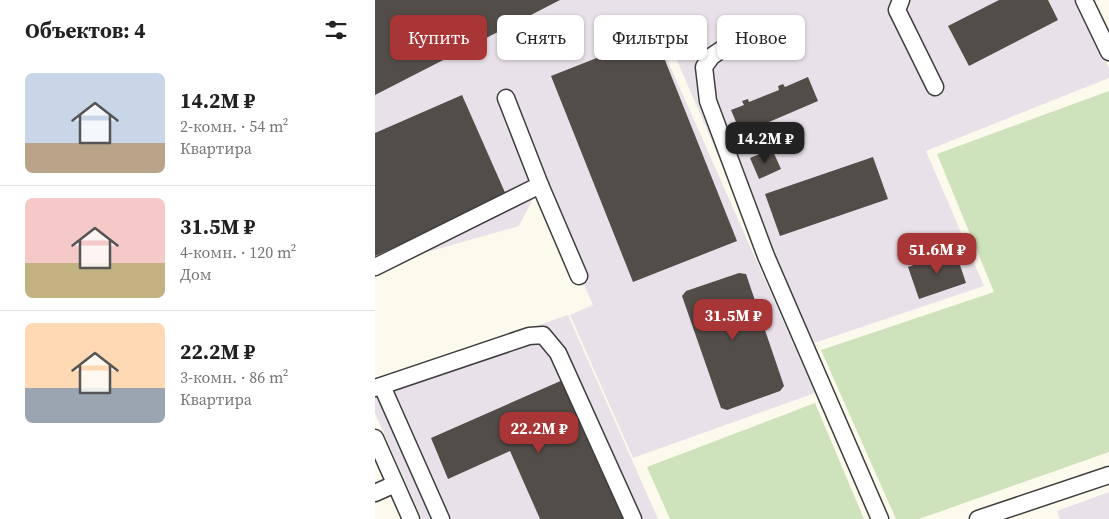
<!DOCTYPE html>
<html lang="ru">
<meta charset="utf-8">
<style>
body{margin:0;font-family:"Source Serif 4",serif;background:#f2f2f2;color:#222;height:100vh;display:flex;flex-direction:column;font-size:19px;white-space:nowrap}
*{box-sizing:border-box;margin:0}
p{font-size:16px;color:#767676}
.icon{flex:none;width:28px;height:28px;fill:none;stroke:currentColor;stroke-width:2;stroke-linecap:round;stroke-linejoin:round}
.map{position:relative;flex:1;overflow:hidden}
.drawer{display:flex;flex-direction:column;background:#fff;width:375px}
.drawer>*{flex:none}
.top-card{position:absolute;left:15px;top:15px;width:475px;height:45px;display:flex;gap:10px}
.price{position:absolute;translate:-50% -42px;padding:0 11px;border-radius:10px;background:#a93637;color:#fff;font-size:16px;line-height:32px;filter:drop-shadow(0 1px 2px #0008)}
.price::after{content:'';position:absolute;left:50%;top:30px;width:15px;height:11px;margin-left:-8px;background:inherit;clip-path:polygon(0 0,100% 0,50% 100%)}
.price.on{background:#222;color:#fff}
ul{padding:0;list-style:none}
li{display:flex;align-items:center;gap:15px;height:125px;padding:0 25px}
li+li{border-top:1px solid #e0e0e0}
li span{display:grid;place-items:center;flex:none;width:140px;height:100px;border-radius:8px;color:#555}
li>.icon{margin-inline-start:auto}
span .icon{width:60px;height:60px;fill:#fffc;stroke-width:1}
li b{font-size:21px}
h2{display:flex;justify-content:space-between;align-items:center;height:60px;padding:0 25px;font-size:21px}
.tag{padding:0 18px;border-radius:8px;background:#fff;box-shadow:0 1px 4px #0004;font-size:18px;line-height:45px}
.tag.on{background:#a93637;color:#fff}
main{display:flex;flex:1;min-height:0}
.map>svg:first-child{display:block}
.industrial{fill:#e9e1e9}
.green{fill:#cee2bb}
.building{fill:#534d49}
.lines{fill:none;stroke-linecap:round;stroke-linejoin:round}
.minor-casing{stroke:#3e3e3e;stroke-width:19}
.minor{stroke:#fff;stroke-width:16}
</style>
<main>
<section class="drawer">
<h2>Объектов: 4<svg class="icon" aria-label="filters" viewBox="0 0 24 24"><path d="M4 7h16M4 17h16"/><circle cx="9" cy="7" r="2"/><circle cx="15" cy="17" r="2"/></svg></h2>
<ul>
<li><span style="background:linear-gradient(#c9d6e8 70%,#b9a48a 0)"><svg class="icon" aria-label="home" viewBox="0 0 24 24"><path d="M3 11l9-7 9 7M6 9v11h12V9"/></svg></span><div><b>14.2M ₽</b><p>2-комн. · 54 m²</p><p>Квартира</p></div></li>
<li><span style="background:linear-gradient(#f6c9c9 65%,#c2b280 0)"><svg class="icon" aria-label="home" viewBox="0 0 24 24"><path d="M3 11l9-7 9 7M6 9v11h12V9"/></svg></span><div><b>31.5M ₽</b><p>4-комн. · 120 m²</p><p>Дом</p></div></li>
<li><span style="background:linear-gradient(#ffd9b3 65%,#9aa5b1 0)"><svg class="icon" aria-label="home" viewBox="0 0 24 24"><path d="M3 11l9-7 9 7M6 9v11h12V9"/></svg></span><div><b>22.2M ₽</b><p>3-комн. · 86 m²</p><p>Квартира</p></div></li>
</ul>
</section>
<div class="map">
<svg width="734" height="519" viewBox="0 0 734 519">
<rect width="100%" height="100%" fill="#fcfaec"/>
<g class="industrial">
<polygon points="0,0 699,0 734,68 734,78 551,151 609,286 439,343 401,257 386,256 286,23 277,25 440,393 258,458 195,315 218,305 165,185 144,226 0,267"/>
<polygon points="193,315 283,519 47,519 0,413 0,382"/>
<polygon points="734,492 734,519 685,519 682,511"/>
</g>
<g class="green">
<polygon points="734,91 734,452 544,519 521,519 446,350 619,292 562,154"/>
<polygon points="440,403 489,519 295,519 272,467"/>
</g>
<g class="building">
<polygon points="0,0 185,0 0,95"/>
<polygon points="624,0 673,0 683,20 594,66 573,26"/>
<polygon points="280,35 362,241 258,282 176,76"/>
<polygon points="433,77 443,101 366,134 356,110 369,105 367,101 373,99 374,102 404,90 403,86 408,84 410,87"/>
<polygon points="87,95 132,197 0,256 0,133"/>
<polygon points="397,149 406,169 384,179 375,158"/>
<polygon points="498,157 513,199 405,236 390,194"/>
<polygon points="580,250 591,283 544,299 533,267"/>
<polygon points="364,273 371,274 409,386 405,391 352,410 346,408 307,296 311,291"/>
<polygon points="190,379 252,519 165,519 135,451 73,479 56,438"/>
</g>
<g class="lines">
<defs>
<g id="minor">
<polyline points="526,0 522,10 560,87"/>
<polyline points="709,0 734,52"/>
<polyline points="358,42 337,56 329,67 333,101 391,256 505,519"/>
<polyline points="165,185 204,276"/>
<polyline points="0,267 165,185 131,98"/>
<polyline points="7,386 66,519"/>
<polyline points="0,388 154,336 168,335 183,353 258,519"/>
<polyline points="0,438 36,519"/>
<polyline points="0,493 20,484"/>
<polyline points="603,519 734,475"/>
</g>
</defs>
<use href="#minor" class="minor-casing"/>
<use href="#minor" class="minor"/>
</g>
</svg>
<b class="price on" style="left:390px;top:164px">14.2M ₽</b>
<b class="price" style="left:562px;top:275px">51.6M ₽</b>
<b class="price" style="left:358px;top:341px">31.5M ₽</b>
<b class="price" style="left:164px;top:454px">22.2M ₽</b>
<div class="top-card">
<a class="tag on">Купить</a>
<a class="tag">Снять</a>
<a class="tag">Фильтры</a>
<a class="tag">Новое</a>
</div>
</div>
</main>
